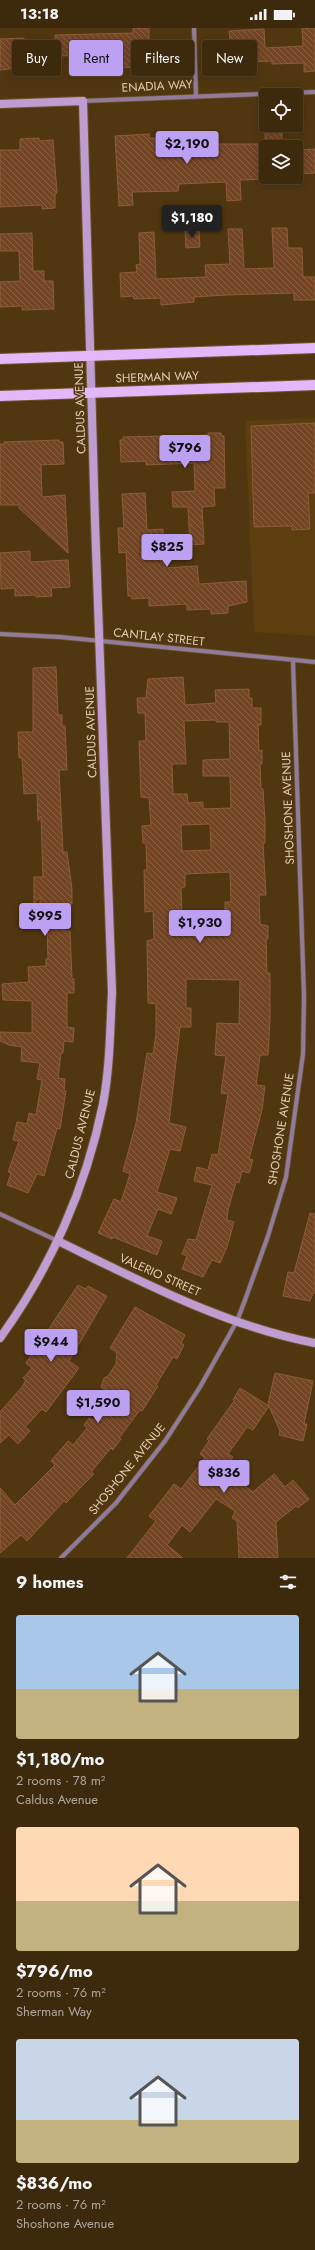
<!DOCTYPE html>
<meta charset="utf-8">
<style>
body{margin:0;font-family:Jost,sans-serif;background:#48351a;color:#f1f3f6;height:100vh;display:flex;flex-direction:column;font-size:15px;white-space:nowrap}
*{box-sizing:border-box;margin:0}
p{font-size:13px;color:#ada69d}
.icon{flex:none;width:22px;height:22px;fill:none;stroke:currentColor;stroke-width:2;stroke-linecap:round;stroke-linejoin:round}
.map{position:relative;height:1530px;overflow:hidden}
.side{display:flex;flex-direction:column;background:#3d290c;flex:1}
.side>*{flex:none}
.guide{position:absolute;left:12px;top:12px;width:291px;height:36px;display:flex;gap:8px}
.buttons{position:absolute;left:259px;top:60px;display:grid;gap:8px}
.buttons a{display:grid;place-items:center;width:44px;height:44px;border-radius:4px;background:#3d290c;box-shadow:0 2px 10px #0003,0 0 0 1px #56452d;font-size:20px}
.price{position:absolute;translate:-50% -34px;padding:0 9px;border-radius:4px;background:#bca0f2;color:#111;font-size:13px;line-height:26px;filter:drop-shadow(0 1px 2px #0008)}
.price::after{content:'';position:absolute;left:50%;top:24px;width:12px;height:9px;margin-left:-6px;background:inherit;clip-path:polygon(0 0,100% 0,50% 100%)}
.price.current{background:#222;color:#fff}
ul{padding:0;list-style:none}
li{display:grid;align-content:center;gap:8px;height:212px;padding:0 16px}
li span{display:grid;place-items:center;height:124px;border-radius:4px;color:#555}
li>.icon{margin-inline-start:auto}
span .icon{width:72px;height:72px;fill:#fffc;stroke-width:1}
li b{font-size:17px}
h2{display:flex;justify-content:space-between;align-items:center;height:48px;padding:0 16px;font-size:17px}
.pill{padding:0 14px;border-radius:4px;background:#3d290c;box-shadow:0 2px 10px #0003,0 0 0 1px #56452d;font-size:14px;line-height:36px}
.pill.current{background:#bca0f2;color:#111}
.status{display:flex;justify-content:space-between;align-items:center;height:28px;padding:0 20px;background:#3d290c;direction:ltr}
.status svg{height:11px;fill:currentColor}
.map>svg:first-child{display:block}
.built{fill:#5c3e0f}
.building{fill:url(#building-back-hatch);stroke:#8e5c3b;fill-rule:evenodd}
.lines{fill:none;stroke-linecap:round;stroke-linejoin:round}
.street-casing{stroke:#6e5531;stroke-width:5.5}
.secondary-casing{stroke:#6e5531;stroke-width:10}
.primary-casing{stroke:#6e5531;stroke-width:12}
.street{stroke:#907b9c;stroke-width:4}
.secondary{stroke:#bf9dd1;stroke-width:8}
.primary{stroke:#e3b7fa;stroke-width:10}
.labels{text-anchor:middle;stroke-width:3;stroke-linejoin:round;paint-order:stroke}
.street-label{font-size:12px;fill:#e2ceb5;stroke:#513710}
</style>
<div class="status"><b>13:18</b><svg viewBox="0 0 49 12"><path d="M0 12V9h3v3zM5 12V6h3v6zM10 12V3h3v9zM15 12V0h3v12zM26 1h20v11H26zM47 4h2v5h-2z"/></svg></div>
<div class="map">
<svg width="315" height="1530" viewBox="0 0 315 1530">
<defs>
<pattern id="building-back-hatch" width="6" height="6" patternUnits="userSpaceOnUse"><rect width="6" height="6" fill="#744523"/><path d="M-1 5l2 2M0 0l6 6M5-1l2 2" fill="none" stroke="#885f41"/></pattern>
</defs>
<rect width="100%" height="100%" fill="#513710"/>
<polygon class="built" points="315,390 315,608 254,604 245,393"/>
<g class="building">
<polygon points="133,0 149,0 149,26 140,26 140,39 97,40 97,27 56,28 55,7 133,5"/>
<polygon points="302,0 315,0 315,43 304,44 304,35 272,36 272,33 233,35 229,3 264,1 265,20 303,18"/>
<polygon points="24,10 24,26 34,25 35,38 0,42 0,11"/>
<polygon points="282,102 282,119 266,119 266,151 240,152 241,172 227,173 226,154 179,156 178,163 132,164 133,177 119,178 115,108 149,106 149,110 173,110 173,123 200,122 200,118 212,116 265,116 265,103"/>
<polygon points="39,110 39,113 53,112 57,165 55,166 55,180 42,181 42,177 0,179 0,122 20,122 20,111"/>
<polygon points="315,121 315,145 296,146 296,122"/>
<polygon points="272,200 287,200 288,220 302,220 303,249 315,249 315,272 294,272 294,265 226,267 194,269 194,274 161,277 161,270 134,271 133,268 121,269 120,245 137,244 136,237 140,236 139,205 154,204 156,251 206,249 205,237 230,236 228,201 242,201 244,241 274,240"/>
<polygon points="185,203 199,203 200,219 186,220"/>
<polygon points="32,205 33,243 44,243 44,253 53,253 54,281 22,282 22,278 0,279 0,254 20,253 19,223 0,223 0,206"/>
<polygon points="315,395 315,465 308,465 310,501 292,502 292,498 254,499 251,398"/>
<polygon points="208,405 221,405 221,408 224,408 225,460 214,460 215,478 202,479 204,516 190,517 188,479 173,479 172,464 195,463 194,435 146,437 146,433 121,434 120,412 123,412 123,409 208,407"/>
<polygon points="59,412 59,414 63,414 64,436 41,437 42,469 65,467 68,525 19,480 19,477 0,477 0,416 5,416 4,414"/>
<polygon points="145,465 147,502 163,501 164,540 197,538 199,556 246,553 247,574 228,578 228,585 211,586 211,581 187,582 187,576 149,578 149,570 132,571 131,568 128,568 126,524 119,525 118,500 124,500 122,466"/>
<polygon points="30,523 30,534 68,532 70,559 51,560 52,568 36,569 35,567 15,568 15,560 1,561 0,525"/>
<polygon points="56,639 58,687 62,687 62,698 65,698 67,742 59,742 63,824 67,824 72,861 72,876 64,876 65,903 70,903 72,951 74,951 74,965 67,965 67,999 74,1000 73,1014 64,1013 63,1025 61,1025 58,1050 65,1051 64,1063 66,1063 60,1101 57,1100 44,1148 37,1146 28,1165 7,1157 11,1145 8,1144 19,1113 13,1112 17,1094 27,1096 29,1085 36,1087 42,1052 37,1051 40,1035 21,1033 22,1019 9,1017 0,1013 0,1004 32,1005 32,973 3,972 2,956 29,954 28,939 46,938 46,931 48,931 47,897 40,898 40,869 34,876 34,849 43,849 41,788 38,793 37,765 24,766 22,730 19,730 18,704 33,704 33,640"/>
<path d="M183,649L185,677L216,675L215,662L249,661V670H252V680H261V697H258L259,723L262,722V736H260L261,761H263L265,794V815H263L266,867H259L260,896L268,898V911H266L267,945H270V991L268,1027H260L256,1057L265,1058L262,1082L249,1131L253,1132L249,1145L242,1143L239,1155L236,1154L228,1182L227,1192L234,1194L227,1219L220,1235L212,1232L203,1249L182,1241L187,1228L182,1226L188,1211L196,1212L212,1157L194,1153L197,1139L208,1142L212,1126L218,1127L228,1066L221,1065L226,1028L215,1027L217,995L239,996L240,952L186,951V980H191V999H180L169,1095L186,1099L180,1123L170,1121L157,1164L177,1170L171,1186L158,1181L147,1208L162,1213L157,1227L113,1209L112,1211L98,1205L114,1171L121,1174L130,1146L123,1143L136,1095L147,1025L153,1026L156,1006V976L148,975L147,913L154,911L153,883L145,884L144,842H147L146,815H143L142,798L151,797L149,770L141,769L139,713H146L145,685H138L137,670H146L148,651ZM216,692V694H229L230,731L203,732V748H230L231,780L203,781V774L188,775L187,766H173L172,736H186L184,693ZM210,796L211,822L182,823L181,797ZM230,844L231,874H225V894L188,896V887H182L181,860L185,859V846Z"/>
<polygon points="310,1185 315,1186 315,1265 313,1265 310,1273 283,1268 288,1244 294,1245"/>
<polygon points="78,1257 86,1261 88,1258 107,1268 69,1333 79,1340 46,1384 42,1381 25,1399 30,1403 18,1416 9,1407 0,1415 0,1384 22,1359 26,1352 23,1350 32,1340 26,1335"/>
<polygon points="135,1279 185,1307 181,1315 184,1317 177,1331 173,1329 156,1357 158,1358 142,1383 140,1382 119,1410 121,1411 113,1422 111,1420 91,1444 94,1446 83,1457 66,1475 64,1473 27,1513 21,1507 0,1525 0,1460 15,1477 55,1437 51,1433 68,1413 73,1417 87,1400 84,1397 89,1390 93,1392 113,1367 101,1359 104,1350 108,1348 116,1336 117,1325 110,1320"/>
<polygon points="275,1345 313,1353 304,1396 307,1396 303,1413 279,1407 280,1403 268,1376"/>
<polygon points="240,1360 269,1378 253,1402 247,1399 228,1426 233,1429 223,1443 253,1464 274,1446 285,1459 293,1452 309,1471 298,1480 296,1478 276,1494 278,1530 239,1530 237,1493 232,1490 235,1483 216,1471 190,1504 182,1497 167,1517 183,1530 127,1530 156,1493 149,1488 160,1474 174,1456 181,1461 205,1430 200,1426 209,1413 207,1411 234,1373 233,1372"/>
</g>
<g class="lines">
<defs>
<g id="street">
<polyline points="194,0 196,68"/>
<polyline points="83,73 315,64"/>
<polyline points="0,606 60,609 315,634"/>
<polyline points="0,1186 58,1213"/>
<polyline points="61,1530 116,1475 165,1413 200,1359 237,1293 245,1272 268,1208 286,1149 303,1026 304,969 293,633"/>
</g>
<g id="secondary">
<path d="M0,76L83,73L95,494L112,964C110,1002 110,1039 103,1076C86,1160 50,1241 0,1310"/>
<path d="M58,1213C140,1253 225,1298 315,1315"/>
</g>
<g id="primary">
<polyline points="0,331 315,320"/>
<polyline points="0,368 315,357"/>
</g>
</defs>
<use href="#street" class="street-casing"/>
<use href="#secondary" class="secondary-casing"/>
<use href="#primary" class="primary-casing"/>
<use href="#street" class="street"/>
<use href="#secondary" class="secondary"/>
<use href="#primary" class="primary"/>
</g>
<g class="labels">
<g class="street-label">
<text transform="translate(157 58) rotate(-3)" y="4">ENADIA WAY</text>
<text transform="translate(157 349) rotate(-2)" y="4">SHERMAN WAY</text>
<text transform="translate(80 380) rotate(-92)" y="4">CALDUS AVENUE</text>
<text transform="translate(159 609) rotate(6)" y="4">CANTLAY STREET</text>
<text transform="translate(91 704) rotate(-92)" y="4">CALDUS AVENUE</text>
<text transform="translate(288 780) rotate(-92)" y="4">SHOSHONE AVENUE</text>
<text transform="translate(281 1101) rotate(-81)" y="4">SHOSHONE AVENUE</text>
<text transform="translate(80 1106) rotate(-76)" y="4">CALDUS AVENUE</text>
<text transform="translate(160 1247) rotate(24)" y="4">VALERIO STREET</text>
<text transform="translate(127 1441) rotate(-51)" y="4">SHOSHONE AVENUE</text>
</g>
</g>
</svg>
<div class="buttons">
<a><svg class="icon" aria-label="locate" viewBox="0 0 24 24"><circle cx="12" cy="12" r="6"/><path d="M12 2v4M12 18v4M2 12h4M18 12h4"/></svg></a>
<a><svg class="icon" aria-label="layers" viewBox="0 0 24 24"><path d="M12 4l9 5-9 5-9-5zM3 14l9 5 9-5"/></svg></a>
</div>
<b class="price" style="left:187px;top:137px">$2,190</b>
<b class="price current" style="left:192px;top:211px">$1,180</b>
<b class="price" style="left:185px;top:441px">$796</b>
<b class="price" style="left:167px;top:540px">$825</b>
<b class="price" style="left:45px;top:909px">$995</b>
<b class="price" style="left:200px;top:916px">$1,930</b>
<b class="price" style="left:51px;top:1335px">$944</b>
<b class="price" style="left:98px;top:1396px">$1,590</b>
<b class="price" style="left:224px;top:1466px">$836</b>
<div class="guide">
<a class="pill">Buy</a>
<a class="pill current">Rent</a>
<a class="pill">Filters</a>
<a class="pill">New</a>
</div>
</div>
<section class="side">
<h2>9 homes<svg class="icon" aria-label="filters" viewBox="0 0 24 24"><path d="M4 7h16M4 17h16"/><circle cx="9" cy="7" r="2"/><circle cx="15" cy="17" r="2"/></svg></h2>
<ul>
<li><span style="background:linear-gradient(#a9c7e8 60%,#c2b280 0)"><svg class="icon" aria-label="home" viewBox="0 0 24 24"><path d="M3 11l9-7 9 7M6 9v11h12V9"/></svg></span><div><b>$1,180/mo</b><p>2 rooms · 78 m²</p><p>Caldus Avenue</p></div></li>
<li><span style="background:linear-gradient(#ffd9b3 60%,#c2b280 0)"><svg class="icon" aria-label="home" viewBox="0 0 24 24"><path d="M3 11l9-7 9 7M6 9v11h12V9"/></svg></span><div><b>$796/mo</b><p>2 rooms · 76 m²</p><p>Sherman Way</p></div></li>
<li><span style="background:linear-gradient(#c9d6e8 65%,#c2b280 0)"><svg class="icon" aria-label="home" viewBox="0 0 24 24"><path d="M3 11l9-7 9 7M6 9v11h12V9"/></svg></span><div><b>$836/mo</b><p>2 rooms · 76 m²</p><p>Shoshone Avenue</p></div></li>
</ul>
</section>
